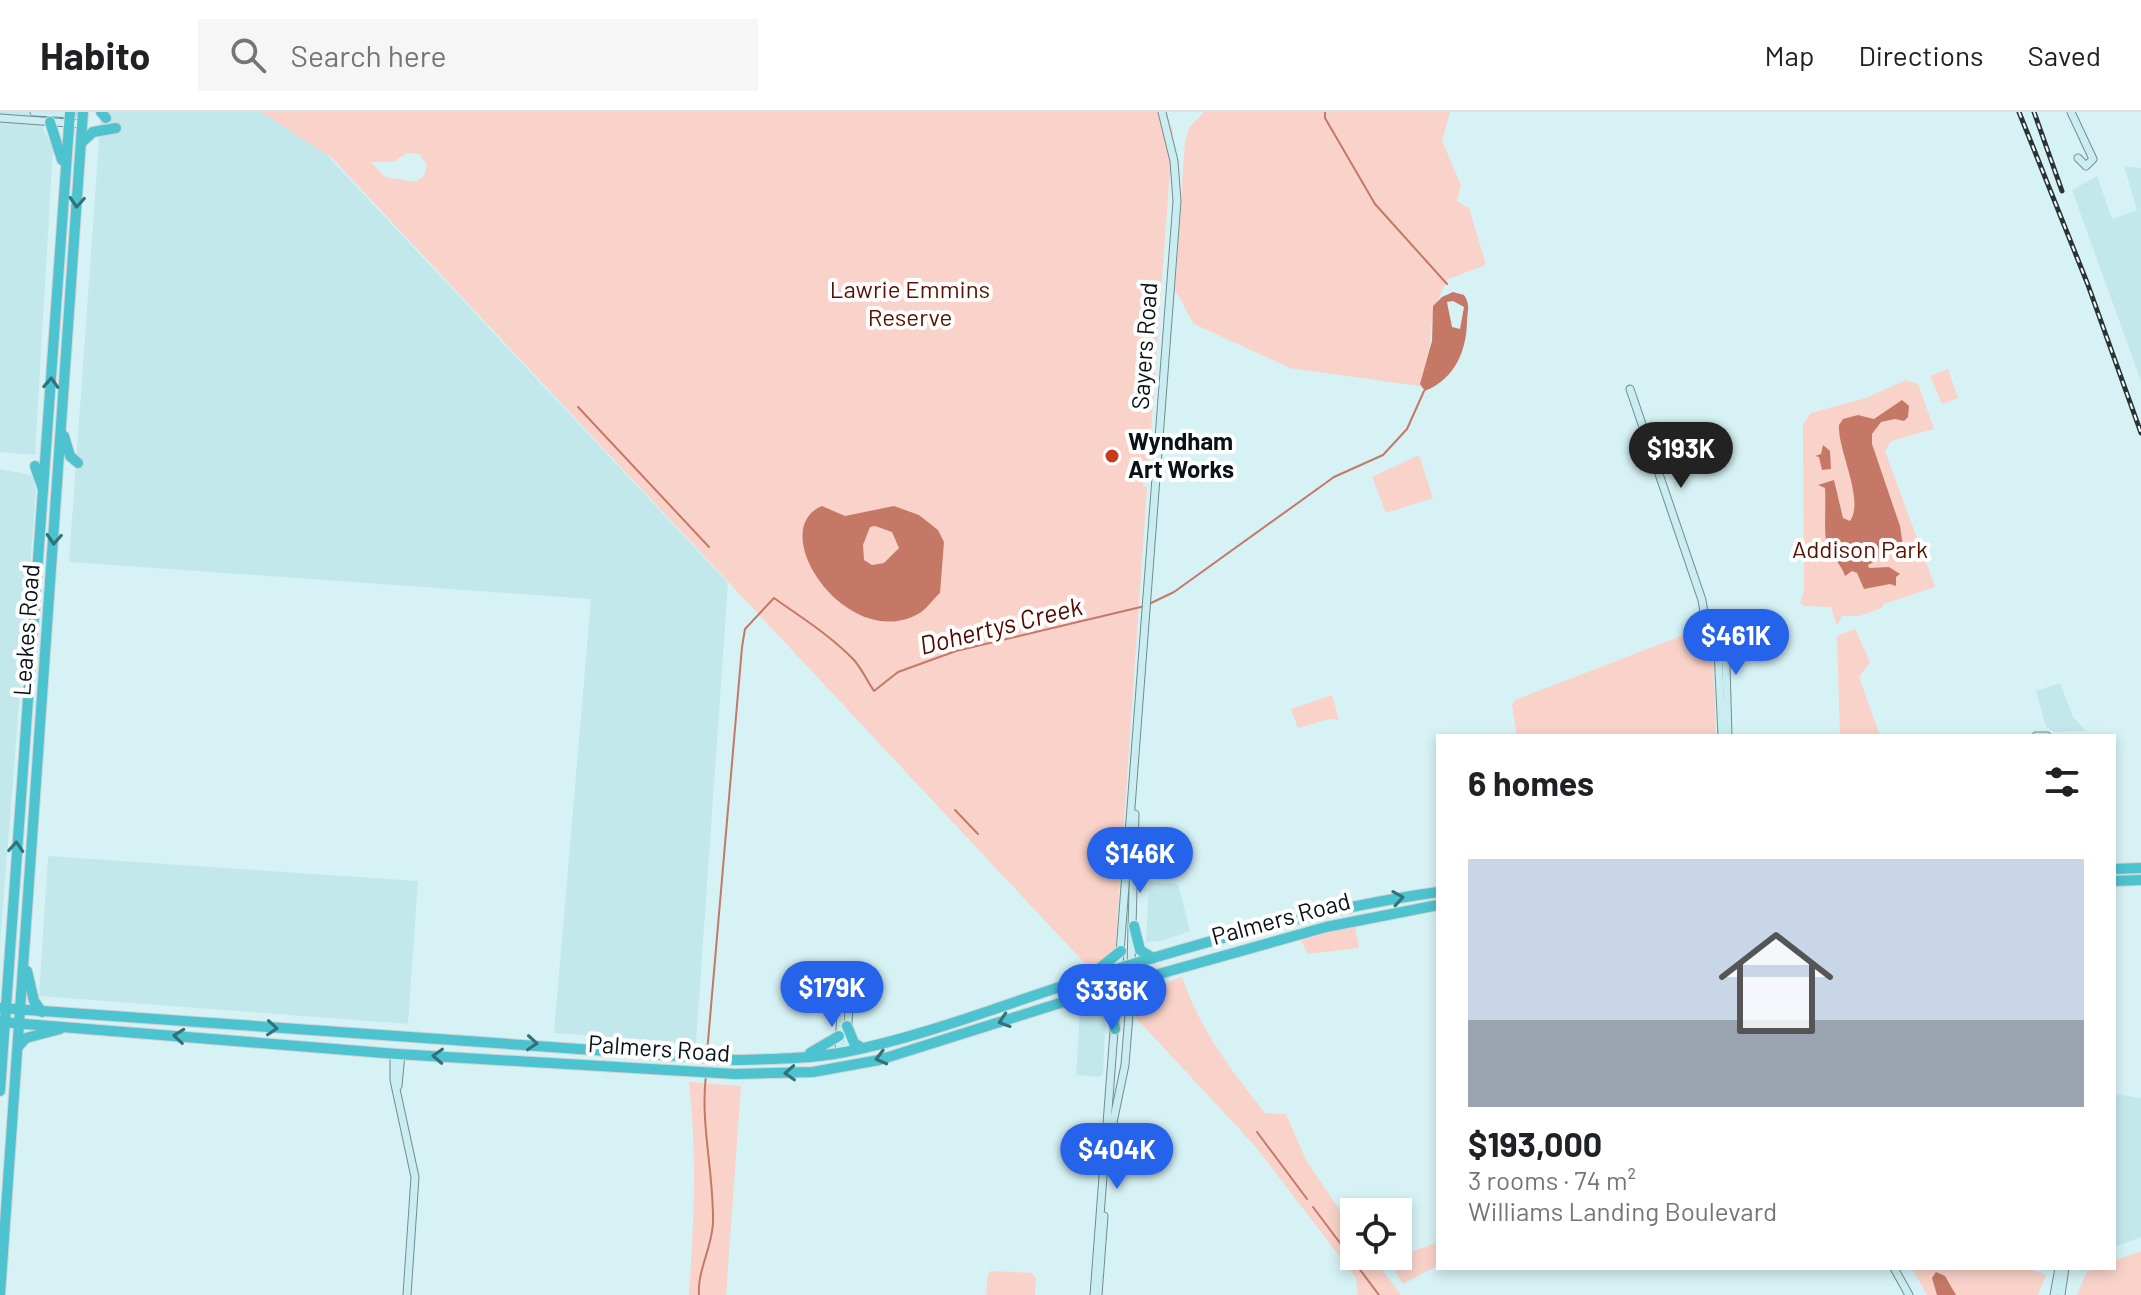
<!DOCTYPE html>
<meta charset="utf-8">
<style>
body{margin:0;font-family:Barlow,sans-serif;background:#f6f6f6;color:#202124;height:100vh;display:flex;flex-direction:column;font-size:30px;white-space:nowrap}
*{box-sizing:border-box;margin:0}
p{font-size:26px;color:#757577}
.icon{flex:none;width:44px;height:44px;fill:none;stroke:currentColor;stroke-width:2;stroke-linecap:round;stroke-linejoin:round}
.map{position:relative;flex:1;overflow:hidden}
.sheet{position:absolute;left:1436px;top:622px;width:680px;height:536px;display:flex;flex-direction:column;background:#fff;border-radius:0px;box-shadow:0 4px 12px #0003}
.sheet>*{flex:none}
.tools{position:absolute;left:1340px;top:1086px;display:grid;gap:16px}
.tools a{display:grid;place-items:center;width:72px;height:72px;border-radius:0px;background:#fff;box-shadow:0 4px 12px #0003;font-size:40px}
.price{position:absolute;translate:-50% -68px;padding:0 18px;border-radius:28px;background:#2563eb;color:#fff;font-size:26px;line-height:52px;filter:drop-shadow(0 2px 4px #0008)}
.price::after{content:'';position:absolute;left:50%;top:48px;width:24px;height:18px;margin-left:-12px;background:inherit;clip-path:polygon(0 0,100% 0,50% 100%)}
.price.on{background:#222;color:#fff}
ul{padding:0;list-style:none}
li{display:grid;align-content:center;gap:16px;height:424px;padding:0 32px}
li span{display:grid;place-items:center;height:248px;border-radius:0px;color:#555}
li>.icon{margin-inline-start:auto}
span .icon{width:144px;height:144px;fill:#fffc;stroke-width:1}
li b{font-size:34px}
h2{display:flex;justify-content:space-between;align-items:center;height:96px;padding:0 32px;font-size:34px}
header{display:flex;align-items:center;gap:48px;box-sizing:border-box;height:112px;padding:0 40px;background:#fff;border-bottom:2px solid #e0e0e0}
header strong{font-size:38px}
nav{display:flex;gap:44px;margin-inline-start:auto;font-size:28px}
.search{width:560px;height:72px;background:#f6f6f6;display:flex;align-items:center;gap:20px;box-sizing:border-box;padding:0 28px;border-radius:0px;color:#757577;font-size:30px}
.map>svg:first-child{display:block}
.built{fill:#c3e8ec}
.green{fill:#f9d3ca;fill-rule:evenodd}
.water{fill:#c67866;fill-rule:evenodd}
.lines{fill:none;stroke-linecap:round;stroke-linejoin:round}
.stream{stroke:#c67866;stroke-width:2}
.secondary-casing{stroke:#738c8f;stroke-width:9}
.highway-casing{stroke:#d3d4d5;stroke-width:12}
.secondary{stroke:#caedf1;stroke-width:7}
.highway{stroke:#4ec3d0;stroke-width:10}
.rail-casing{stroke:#283436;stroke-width:5}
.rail{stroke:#fff;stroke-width:2;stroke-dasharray:6;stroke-linecap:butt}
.oneway{stroke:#2f737b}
.poi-dot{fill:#c53b1c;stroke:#fff;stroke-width:3}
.labels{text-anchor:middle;stroke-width:8;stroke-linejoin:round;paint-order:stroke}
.park-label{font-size:24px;fill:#581102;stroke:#fff}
.street-label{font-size:24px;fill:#091214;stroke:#fff}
.poi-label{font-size:24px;font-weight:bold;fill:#091214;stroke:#fff;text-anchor:start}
.water-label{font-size:26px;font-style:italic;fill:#520a00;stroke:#fff}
</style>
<header>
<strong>Habito</strong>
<div class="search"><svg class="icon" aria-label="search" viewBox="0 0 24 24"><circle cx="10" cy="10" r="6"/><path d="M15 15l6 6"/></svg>Search here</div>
<nav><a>Map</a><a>Directions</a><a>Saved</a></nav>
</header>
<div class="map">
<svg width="2141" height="1183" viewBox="0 0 2141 1183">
<rect width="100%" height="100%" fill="#d6f2f5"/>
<g class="built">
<polygon points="0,0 45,0 43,17 53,36 35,343 0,340"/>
<polygon points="101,0 261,0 324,40 728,471 696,931 554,921 591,487 69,450"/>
<polygon points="2124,54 2141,56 2141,269 2072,78 2097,64 2112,107 2137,98"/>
<polygon points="0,357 32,363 36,379 0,832"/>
<polygon points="2060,571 2073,605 2086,619 2055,620 2046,615 2036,579"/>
<polygon points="48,744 418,769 408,912 39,884"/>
<polygon points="1149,770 1178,772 1190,819 1162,829 1146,830"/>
<polygon points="1100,891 1106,898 1103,962 1099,965 1076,963 1080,897"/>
<polygon points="2114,982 2141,986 2141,1125 2114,1135"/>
</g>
<g class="green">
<path d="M261,0H1161L1173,17L1148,360H1144L1143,374L1147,375L1115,841L1091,858L332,46ZM407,41L419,42L427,53L424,64L416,70L385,65L371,50H394Z"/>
<path d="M1204,0H1450L1442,29L1461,73L1457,89L1469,96L1486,153L1448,167C1426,206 1429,232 1433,276L1290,256L1194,212L1175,178L1185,29L1189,16Z"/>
<polygon points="1948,257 1958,286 1942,292 1930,264"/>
<polygon points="1906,268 1918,272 1934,317 1891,329 1885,339 1935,475 1884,492 1882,496 1859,504 1842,504 1837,514 1831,495 1804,494 1800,491 1804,479 1803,312 1811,301 1866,286"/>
<polygon points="1419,343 1433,386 1386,401 1372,365"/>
<polygon points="1702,516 1713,543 1716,624 1517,624 1512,593 1515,588"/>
<polygon points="1855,517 1870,550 1859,565 1880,624 1840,624 1837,524"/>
<polygon points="1332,583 1339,608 1328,607 1298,616 1291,597"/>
<polygon points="1355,813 1359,836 1308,842 1299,825"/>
<path d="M1127,857L1147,878L1182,865C1201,920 1229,955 1265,1001L1286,1002L1306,1048L1354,1120V1144H1372L1401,1183H1358L1356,1166L1255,1034L1124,893Z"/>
<path d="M689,970L741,974L726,1183H689C694,1111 697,1041 689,970Z"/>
<polygon points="1438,1130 1438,1153 1403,1172 1391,1153 1411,1140"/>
<polygon points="2141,1139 2141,1183 2077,1183 2087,1159 2114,1156 2114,1149"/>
<polygon points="1912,1156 2026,1156 2046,1163 2038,1183 1927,1183"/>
<polygon points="991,1159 1032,1161 1036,1167 1035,1183 986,1183 988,1163"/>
</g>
<g class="water">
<path d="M1453,180L1464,183C1470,192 1468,198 1467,208C1467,238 1455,267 1425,279L1420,272L1432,229L1433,194L1442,185ZM1453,189L1464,195L1460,217L1452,215L1447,190Z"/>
<path d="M1902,288L1909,294L1908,305L1904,309L1895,307L1881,310L1872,322V332L1900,414L1903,434L1868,453L1869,456L1889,455L1900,462L1896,465V474L1890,472L1864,477L1857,461L1852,459L1845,464C1841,451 1829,442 1826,429C1824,416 1826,393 1825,376L1818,373L1834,368L1843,406L1850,409C1865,388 1837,337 1839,313L1843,307L1858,303L1874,307Z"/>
<polygon points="1823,333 1830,339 1831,357 1822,358 1819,345 1815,344 1821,342"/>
<path d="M822,394L845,404L894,394L919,403L938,418L944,430L940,481C933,487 926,498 918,502C847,541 764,418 822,394ZM875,414L892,420L899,436L884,451L872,453L864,448L863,433L870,415Z"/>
<polygon points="1936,1160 1945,1164 1956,1183 1937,1183 1932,1166"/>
</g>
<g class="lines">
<g class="stream">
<polyline points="1325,0 1325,6 1375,92 1447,172"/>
<polyline points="578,295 709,435"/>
<polyline points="1151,491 1174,480 1334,365 1383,343 1407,317 1424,279"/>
<polyline points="955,698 978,722"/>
<path d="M707,941L742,535L745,517L774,486C802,506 830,523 854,548C862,557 867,569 874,579L898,560L956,539L1145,494"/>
<polyline points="1257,1020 1307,1087"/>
<polyline points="1313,1095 1379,1183"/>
<path d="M699,1183C697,1159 712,1136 713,1111C714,1062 700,1011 706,963"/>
</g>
<defs>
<g id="secondary">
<polyline points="34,0 72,2"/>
<polyline points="2071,0 2093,47 2086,54 2078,46"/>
<polyline points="0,6 82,12"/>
<polyline points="1630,277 1702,488 1705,506"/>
<circle cx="1710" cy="509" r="5.5"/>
<polyline points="1714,512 1726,553 1728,624"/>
<polyline points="1718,538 1722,624"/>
<polyline points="2036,624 2047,624"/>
<polyline points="394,941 394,968 415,1065 407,1183"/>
<polyline points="839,941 841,896 849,896 846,940"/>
<polyline points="398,974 401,942"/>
<polyline points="1111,1020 1125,953 1130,890 1135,702"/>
<polyline points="1894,1156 1909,1183"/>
<polyline points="1094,1183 1177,89 1174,49 1162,0"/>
<polyline points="1098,1183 1104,1104"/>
<polyline points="2054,1183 2059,1156"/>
<polyline points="2061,1183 2065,1156"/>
</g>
<g id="highway">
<polyline points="101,0 106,6"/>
<polyline points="50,10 62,48"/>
<polyline points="81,31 93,20 116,16"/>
<polyline points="64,324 70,344 78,351"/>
<polyline points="35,354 43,377"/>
<polyline points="2114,757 2141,756"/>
<polyline points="2114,769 2141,768"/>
<polyline points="1134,814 1140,838 1153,846"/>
<polyline points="27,859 34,889 42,900"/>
<polyline points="1095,860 1121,839"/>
<polyline points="1095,880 1110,892 1115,917"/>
<polyline points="1130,890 1158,865"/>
<path d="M0,896L735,948C772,947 809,947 845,940C926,924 1005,892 1084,867C1199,831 1318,797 1438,780"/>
<polyline points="0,910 397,942 735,962 813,960 879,948 1095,880 1326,815 1438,793"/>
<polyline points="847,914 854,931 862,936"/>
<polyline points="18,935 26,926 60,917"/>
<polyline points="810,941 839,924"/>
<polyline points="0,979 70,0"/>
<polyline points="0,1183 83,0"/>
</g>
</defs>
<use href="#secondary" class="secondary-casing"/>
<use href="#highway" class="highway-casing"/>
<use href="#secondary" class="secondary"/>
<use href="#highway" class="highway"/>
<defs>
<g id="rail">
<polyline points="2019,0 2088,173 2141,321"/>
<polyline points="2034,0 2062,79"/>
</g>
</defs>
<use href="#rail" class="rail-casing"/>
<use href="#rail" class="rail"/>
</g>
<defs><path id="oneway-chevron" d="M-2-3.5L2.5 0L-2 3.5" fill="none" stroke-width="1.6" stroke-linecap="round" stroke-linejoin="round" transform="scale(2)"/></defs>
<g class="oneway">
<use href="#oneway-chevron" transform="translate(77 90) rotate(94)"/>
<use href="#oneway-chevron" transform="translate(51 271) rotate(-87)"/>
<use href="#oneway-chevron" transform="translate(54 427) rotate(94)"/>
<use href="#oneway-chevron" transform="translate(16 735) rotate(-86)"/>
<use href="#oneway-chevron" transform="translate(1398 786) rotate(-9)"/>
<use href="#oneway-chevron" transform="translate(1004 909) rotate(162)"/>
<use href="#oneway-chevron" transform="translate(272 916) rotate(4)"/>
<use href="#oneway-chevron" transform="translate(179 924) rotate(-174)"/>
<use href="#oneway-chevron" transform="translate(532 931) rotate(4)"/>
<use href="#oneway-chevron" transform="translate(438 944) rotate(-177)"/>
<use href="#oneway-chevron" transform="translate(881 946) rotate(165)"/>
<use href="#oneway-chevron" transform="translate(790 961) rotate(177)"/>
</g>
<circle class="poi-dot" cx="1112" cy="344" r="8"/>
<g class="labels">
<g class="park-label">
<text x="910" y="186">Lawrie Emmins<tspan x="910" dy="28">Reserve</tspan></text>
<text x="1860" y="446">Addison Park</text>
</g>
<g class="street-label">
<text transform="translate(1145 234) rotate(-86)" y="8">Sayers Road</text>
<text transform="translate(27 518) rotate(-86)" y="8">Leakes Road</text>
<text transform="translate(1281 807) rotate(-15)" y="8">Palmers Road</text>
<text transform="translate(659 937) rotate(4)" y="8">Palmers Road</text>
</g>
<g class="poi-label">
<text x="1128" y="338">Wyndham<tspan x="1128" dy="28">Art Works</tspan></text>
</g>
<g class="water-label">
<text transform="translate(1001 514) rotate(-14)" y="9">Dohertys Creek</text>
</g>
</g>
</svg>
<div class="tools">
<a><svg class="icon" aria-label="locate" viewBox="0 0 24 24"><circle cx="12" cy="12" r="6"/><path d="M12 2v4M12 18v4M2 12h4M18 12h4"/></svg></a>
</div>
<b class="price on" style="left:1681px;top:378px">$193K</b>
<b class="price" style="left:1736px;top:565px">$461K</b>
<b class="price" style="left:1140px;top:783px">$146K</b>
<b class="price" style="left:832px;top:917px">$179K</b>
<b class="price" style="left:1112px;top:920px">$336K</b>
<b class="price" style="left:1117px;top:1079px">$404K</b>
<section class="sheet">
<h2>6 homes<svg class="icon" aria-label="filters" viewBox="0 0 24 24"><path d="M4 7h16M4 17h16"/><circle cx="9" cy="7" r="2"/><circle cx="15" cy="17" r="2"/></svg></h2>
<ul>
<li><span style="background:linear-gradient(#c9d6e8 65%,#9aa5b1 0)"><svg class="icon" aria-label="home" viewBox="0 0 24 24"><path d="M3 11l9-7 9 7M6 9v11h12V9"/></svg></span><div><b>$193,000</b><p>3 rooms · 74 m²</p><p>Williams Landing Boulevard</p></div></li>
</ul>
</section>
</div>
